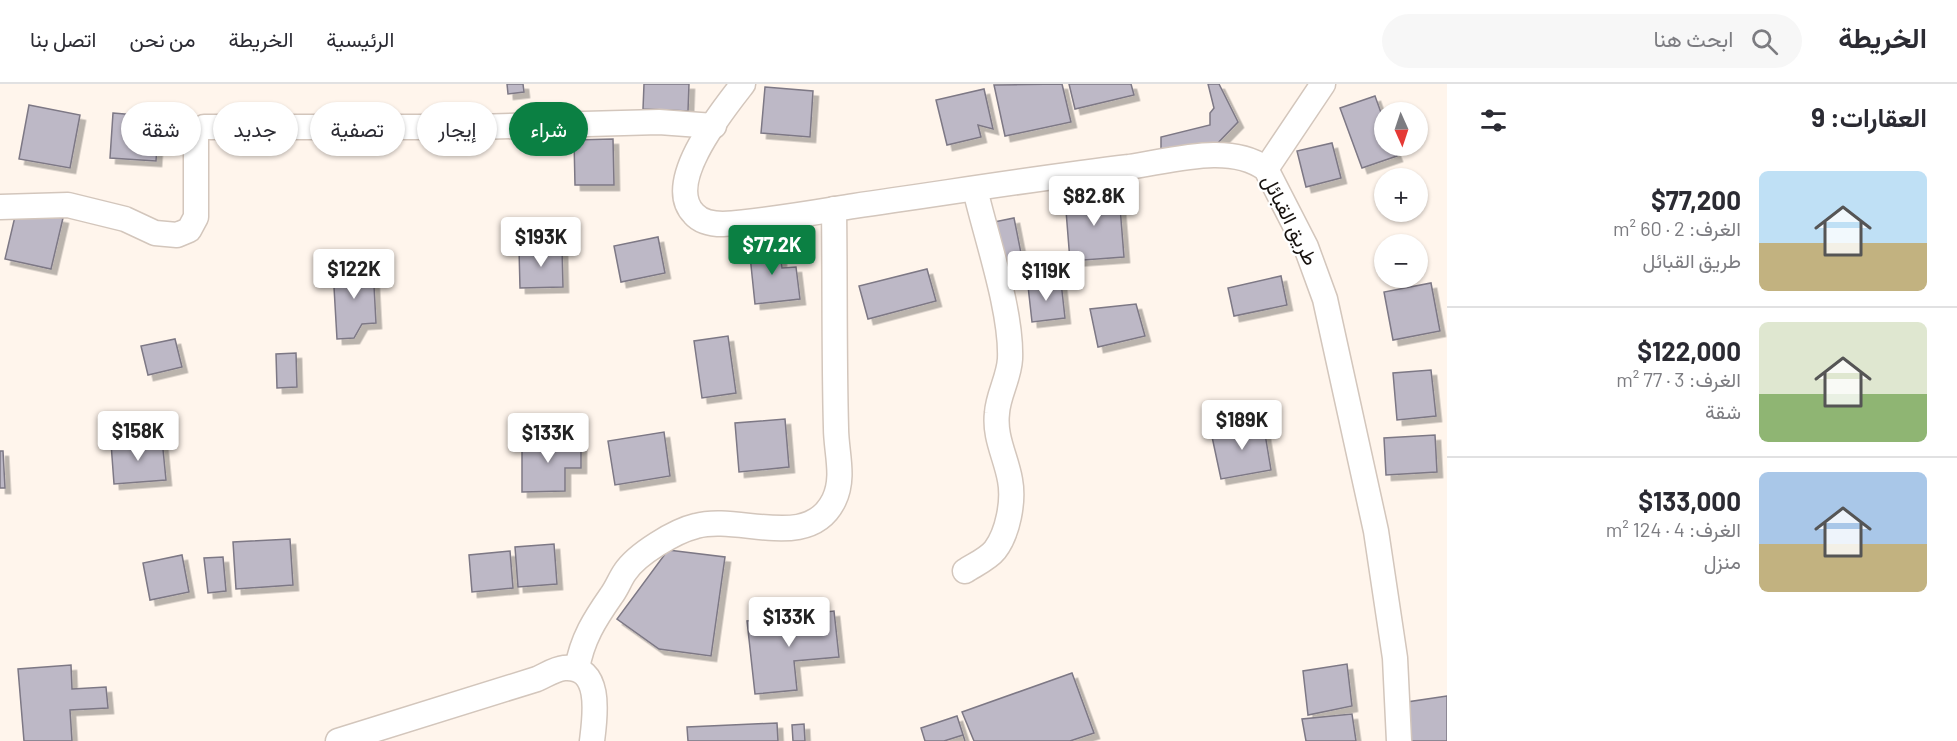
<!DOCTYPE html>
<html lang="ar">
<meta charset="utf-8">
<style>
body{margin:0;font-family:Barlow,Vazirmatn,sans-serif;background:#f7f7f7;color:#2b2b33;direction:rtl;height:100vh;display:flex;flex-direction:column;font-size:22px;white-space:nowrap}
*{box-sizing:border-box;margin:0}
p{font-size:20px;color:#7c7c81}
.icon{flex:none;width:33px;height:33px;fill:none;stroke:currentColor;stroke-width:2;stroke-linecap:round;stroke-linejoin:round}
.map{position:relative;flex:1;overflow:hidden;direction:ltr}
.side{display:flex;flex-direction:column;background:#fff;width:510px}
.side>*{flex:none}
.guide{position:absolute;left:18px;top:18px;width:570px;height:54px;direction:rtl;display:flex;gap:12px}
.needle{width:39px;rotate:177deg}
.buttons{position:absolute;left:1374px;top:18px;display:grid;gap:12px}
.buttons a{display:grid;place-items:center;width:54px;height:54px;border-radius:50%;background:#fff;box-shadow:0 2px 4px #0004;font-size:30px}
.price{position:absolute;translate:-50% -51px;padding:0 14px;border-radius:6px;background:#fff;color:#222;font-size:20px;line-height:39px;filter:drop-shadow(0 2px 3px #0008)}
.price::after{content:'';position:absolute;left:50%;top:36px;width:18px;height:14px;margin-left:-9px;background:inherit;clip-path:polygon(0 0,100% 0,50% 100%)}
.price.selected{background:#0b8043;color:#fff}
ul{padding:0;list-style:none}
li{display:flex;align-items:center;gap:18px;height:150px;padding:0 30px}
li+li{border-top:2px solid #e1e1e2}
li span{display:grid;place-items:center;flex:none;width:168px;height:120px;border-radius:9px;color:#555}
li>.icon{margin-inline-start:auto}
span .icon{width:72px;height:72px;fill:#fffc;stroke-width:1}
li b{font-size:26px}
h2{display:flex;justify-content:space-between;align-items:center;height:72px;padding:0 30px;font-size:26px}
.pill{padding:0 21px;border-radius:27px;background:#fff;box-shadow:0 2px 4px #0004;font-size:21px;line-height:54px}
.pill.selected{background:#0b8043;color:#fff}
header{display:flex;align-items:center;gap:36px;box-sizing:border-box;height:84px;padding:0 30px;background:#fff;border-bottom:2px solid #e1e1e2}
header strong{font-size:28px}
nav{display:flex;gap:33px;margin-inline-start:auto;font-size:21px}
.search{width:420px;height:54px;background:#f7f7f7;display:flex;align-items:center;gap:15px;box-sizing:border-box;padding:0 21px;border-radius:33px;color:#7c7c81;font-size:22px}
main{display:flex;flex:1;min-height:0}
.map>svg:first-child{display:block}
.building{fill:#bdb8c6;stroke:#7d7885;stroke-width:1.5;filter:url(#shadow)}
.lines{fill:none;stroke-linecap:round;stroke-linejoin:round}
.minor-casing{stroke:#d3c6bc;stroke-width:27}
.minor{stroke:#fff;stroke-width:24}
.labels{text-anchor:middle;stroke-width:4.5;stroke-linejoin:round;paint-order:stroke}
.street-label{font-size:20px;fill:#17120f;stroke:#fff}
</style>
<header>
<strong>الخريطة</strong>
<div class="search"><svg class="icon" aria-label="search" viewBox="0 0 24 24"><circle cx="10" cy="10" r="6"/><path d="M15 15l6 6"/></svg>ابحث هنا</div>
<nav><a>الرئيسية</a><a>الخريطة</a><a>من نحن</a><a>اتصل بنا</a></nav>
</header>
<main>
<section class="side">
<h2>العقارات: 9<svg class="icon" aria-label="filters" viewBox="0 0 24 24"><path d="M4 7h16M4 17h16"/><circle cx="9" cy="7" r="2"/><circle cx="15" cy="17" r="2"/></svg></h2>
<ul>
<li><span style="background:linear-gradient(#bfe0f5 60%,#c2b280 0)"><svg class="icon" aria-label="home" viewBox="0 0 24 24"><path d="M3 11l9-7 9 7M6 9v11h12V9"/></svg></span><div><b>$77,200</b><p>الغرف: 2 · 60 m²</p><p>طريق القبائل</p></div></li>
<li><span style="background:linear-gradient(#dfe7d0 60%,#8fb573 0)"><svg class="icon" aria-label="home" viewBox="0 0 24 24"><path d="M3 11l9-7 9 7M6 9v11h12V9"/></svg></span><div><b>$122,000</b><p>الغرف: 3 · 77 m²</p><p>شقة</p></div></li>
<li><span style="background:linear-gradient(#a9c7e8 60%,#c2b280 0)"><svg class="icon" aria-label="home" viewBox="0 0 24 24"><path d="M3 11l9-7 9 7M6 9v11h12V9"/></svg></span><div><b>$133,000</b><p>الغرف: 4 · 124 m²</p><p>منزل</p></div></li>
</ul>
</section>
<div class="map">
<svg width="1447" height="657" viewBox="0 0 1447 657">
<defs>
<filter id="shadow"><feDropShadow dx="5.5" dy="5.5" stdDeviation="0" flood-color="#0004"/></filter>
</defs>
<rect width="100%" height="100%" fill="#fff5ec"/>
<g class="building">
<polygon points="507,0 523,0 524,8 508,10"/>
<polygon points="644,0 689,0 688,27 643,25"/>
<polygon points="1062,0 1071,38 1005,52 994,1"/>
<polygon points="1069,0 1131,0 1134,11 1075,25"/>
<polygon points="1208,0 1219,0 1238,38 1213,64 1161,68 1161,53 1210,41 1210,29 1214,24"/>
<polygon points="765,3 813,7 810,53 761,49"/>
<polygon points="984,5 993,45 978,41 981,53 947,61 936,16"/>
<polygon points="1375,12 1384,37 1384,62 1393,62 1397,72 1362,84 1340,24"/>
<polygon points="29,21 80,31 70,84 19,75"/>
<polygon points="113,29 159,33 156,77 110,74"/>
<polygon points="613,55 614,101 575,101 574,56"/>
<polygon points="1332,59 1341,94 1306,103 1297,67"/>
<polygon points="1119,110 1124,173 1070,177 1065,114"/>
<polygon points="17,124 63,134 51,185 5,175"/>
<polygon points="1014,134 1024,184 999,189 989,139"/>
<polygon points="658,153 665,189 621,198 614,162"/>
<polygon points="779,159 782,184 796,183 800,215 755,220 749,162"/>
<polygon points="562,164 563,203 520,204 519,165"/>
<polygon points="373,183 376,239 362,240 354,254 337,255 333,186"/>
<polygon points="927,185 936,217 868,235 859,202"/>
<polygon points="1281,192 1287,221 1234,232 1228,204"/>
<polygon points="1061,198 1065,234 1032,238 1028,202"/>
<polygon points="1431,199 1440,247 1393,256 1384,208"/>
<polygon points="1136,220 1145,252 1098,263 1090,225"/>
<polygon points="728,252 736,309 702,314 694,257"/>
<polygon points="175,255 182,283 148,291 141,262"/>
<polygon points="296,269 297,303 277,304 276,270"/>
<polygon points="1431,286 1436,332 1397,336 1393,289"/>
<polygon points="785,335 789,383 739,388 735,339"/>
<polygon points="1263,338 1271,386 1221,395 1211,348"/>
<polygon points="664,348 670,392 615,401 608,357"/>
<polygon points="1435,351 1437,388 1386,391 1384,354"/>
<polygon points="162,355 166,396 114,400 111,359"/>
<polygon points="522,356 581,356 581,384 565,384 565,407 522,408"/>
<polygon points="0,367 3,367 5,404 0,404"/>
<polygon points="290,455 293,501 236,505 233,458"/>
<polygon points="554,460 557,500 518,503 515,463"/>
<polygon points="668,466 725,473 711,572 659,565 617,535"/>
<polygon points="510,467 513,504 472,508 469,471"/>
<polygon points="182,471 189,508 150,516 143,479"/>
<polygon points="223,473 226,507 208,509 204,474"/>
<polygon points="834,527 839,573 794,577 797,606 755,610 747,537"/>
<polygon points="1347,580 1352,622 1308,631 1303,587"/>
<polygon points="71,581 72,605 106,603 108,624 70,626 72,657 24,657 18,585"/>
<polygon points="1072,589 1094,649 1070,657 974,657 962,628"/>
<polygon points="1447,612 1447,657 1406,657 1407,618"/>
<polygon points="1352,630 1356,657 1306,657 1302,635"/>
<polygon points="957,632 965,657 963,651 944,657 925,657 921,644"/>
<polygon points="777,639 778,657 688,657 687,643"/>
<polygon points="804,640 805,657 793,657 792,641"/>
</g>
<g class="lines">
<defs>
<g id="minor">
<path d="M743,0C722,27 663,99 694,130C701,138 713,140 723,140C767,137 811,129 854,122C946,109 1037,94 1129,83C1171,77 1230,58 1266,85L1306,163L1325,215L1376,447L1395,574L1399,657"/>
<polyline points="1266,85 1323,0"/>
<polyline points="0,123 68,121 125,135 155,149 177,151 189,146 196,133 196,54 198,47 204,43 476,43 659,38 714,42"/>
<path d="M965,487C974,481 988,475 995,466C1008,449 1014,417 1010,396C1006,373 994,353 997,329C998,311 1009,294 1010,275C1012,227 986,153 975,105"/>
<path d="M577,585C582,555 595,535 611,512C617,504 620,495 625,488C637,470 675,447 696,442C739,430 809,468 834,416C845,393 836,368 836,344C834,271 835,198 834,125"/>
<path d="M338,657L537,595C546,591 555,585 564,584C603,581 595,633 592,657"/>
</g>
</defs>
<use href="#minor" class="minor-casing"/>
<use href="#minor" class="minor"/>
</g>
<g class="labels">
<g class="street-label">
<text transform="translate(1290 136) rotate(63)" y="7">طريق القبائل</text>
</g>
</g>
</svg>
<div class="buttons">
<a><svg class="needle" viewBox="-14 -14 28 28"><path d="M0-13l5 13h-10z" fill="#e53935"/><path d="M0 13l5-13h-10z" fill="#7c7c81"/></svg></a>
<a>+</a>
<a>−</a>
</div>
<b class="price" style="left:1094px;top:143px">$82.8K</b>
<b class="price" style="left:541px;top:184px">$193K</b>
<b class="price selected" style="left:772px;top:192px">$77.2K</b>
<b class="price" style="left:354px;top:216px">$122K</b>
<b class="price" style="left:1046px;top:218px">$119K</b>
<b class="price" style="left:1242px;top:367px">$189K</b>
<b class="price" style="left:138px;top:378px">$158K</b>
<b class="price" style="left:548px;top:380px">$133K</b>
<b class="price" style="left:789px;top:564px">$133K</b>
<div class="guide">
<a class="pill selected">شراء</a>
<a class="pill">إيجار</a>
<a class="pill">تصفية</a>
<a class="pill">جديد</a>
<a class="pill">شقة</a>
</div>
</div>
</main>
